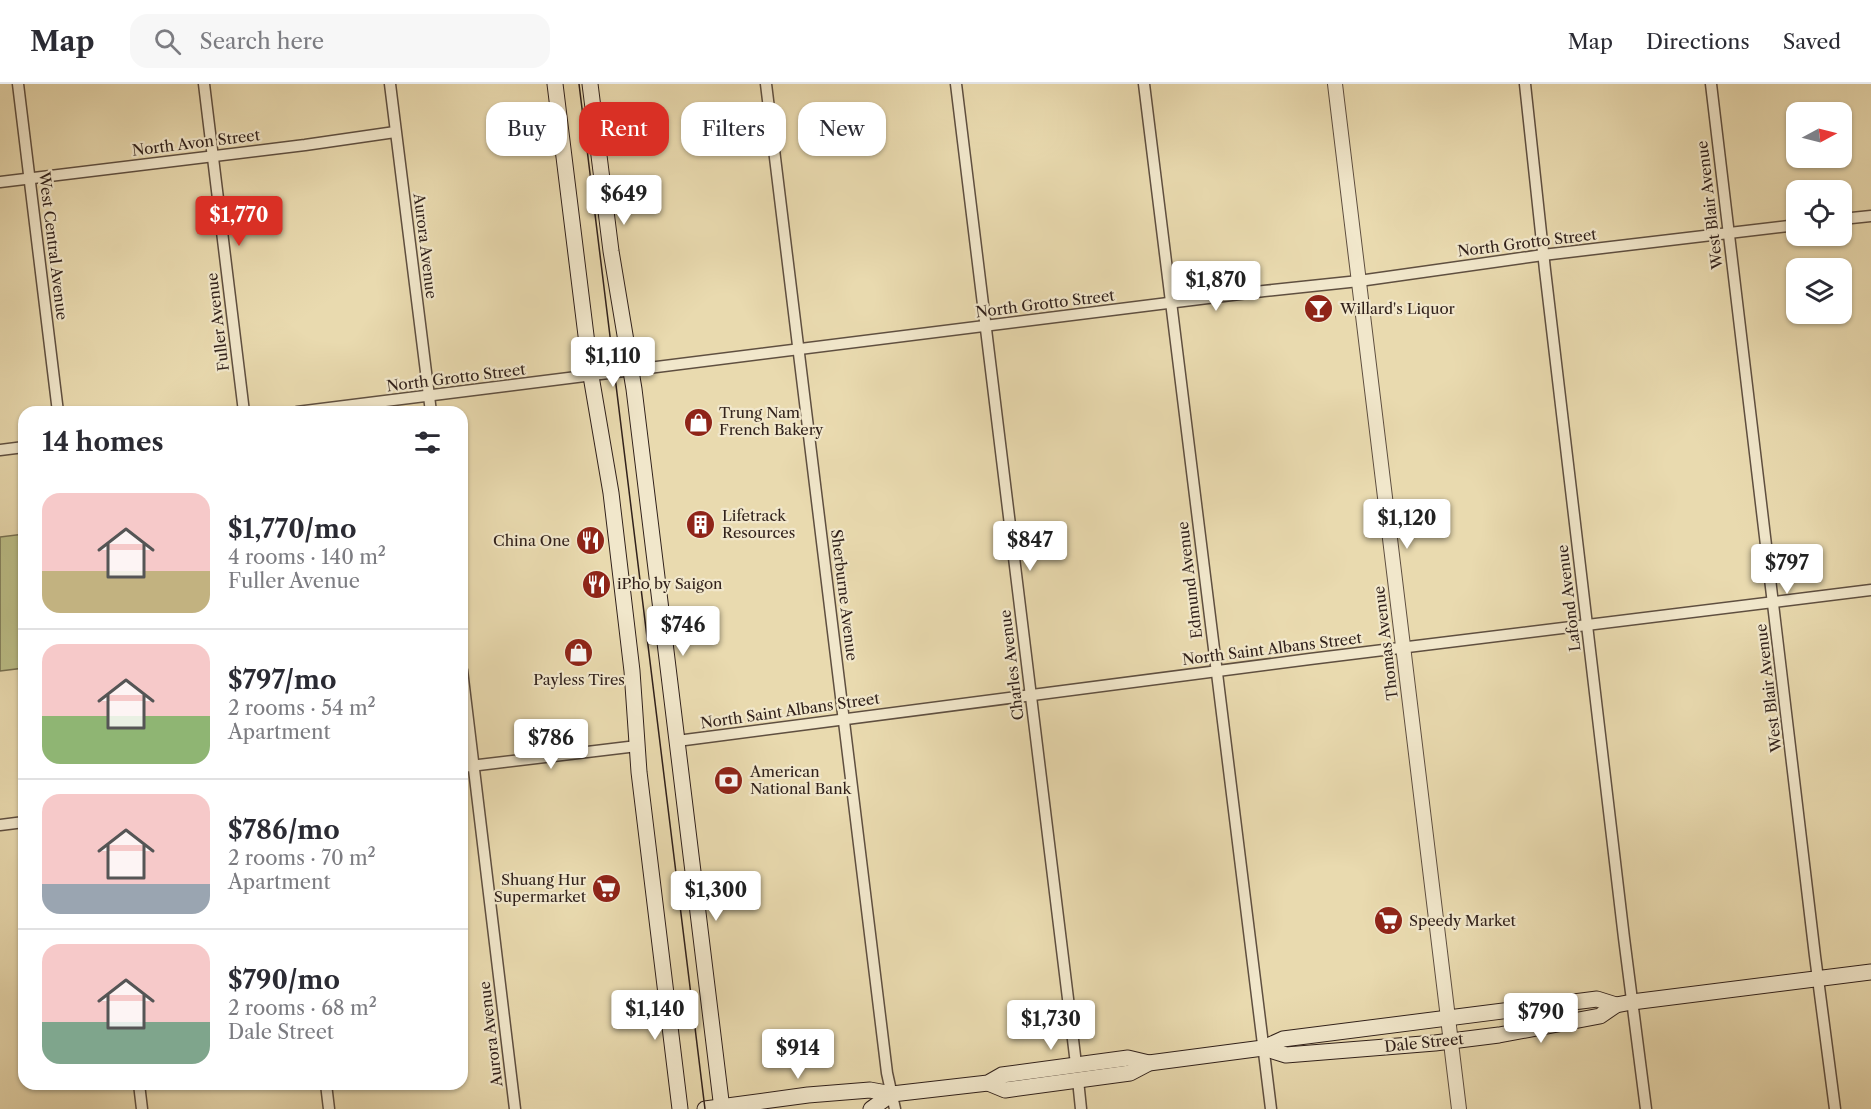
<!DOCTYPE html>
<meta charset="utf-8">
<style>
body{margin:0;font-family:"Libre Caslon Text",serif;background:#f7f7f7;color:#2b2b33;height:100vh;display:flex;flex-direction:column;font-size:22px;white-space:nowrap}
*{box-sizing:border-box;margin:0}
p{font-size:20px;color:#7c7c81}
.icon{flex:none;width:33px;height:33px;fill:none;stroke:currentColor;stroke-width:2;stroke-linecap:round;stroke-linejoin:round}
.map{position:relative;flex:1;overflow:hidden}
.details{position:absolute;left:18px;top:322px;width:450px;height:684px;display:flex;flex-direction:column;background:#fff;border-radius:18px;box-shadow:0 2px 4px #0004}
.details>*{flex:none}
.hud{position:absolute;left:486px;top:18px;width:570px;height:54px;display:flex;gap:12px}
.needle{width:39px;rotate:83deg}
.tools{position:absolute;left:1786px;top:18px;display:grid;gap:12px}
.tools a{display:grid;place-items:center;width:66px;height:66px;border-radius:12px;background:#fff;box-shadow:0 2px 4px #0004;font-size:30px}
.price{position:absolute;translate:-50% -51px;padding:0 14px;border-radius:6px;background:#fff;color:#222;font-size:20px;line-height:39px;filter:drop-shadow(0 2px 3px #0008)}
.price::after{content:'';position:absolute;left:50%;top:36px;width:18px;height:14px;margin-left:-9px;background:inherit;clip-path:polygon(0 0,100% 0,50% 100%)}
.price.active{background:#d93025;color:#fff}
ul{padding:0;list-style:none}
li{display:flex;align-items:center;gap:18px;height:150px;padding:0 24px}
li+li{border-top:2px solid #e1e1e2}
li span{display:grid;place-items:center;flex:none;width:168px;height:120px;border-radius:18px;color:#555}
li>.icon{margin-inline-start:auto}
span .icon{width:72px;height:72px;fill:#fffc;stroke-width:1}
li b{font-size:26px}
h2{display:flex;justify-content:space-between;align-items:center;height:72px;padding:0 24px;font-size:26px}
.chip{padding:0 21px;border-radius:18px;background:#fff;box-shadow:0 2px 4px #0004;font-size:21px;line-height:54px}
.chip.active{background:#d93025;color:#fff}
header{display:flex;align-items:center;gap:36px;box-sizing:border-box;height:84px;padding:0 30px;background:#fff;border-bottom:2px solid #e1e1e2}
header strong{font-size:28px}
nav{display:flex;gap:33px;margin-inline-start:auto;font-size:21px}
.search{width:420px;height:54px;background:#f7f7f7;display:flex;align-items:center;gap:15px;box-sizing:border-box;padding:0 21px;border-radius:18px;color:#7c7c81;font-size:22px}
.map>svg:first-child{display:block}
.green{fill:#bbbe87;stroke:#767051;stroke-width:1.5}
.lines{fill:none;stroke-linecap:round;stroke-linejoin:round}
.minor-casing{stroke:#5f4f40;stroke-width:13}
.tertiary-casing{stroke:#5f4f40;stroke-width:16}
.secondary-casing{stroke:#31211b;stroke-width:17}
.minor{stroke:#f1e7cb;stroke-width:10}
.tertiary{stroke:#f1e7cb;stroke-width:14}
.secondary{stroke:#f1e7cb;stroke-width:15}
.tram{stroke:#31211b;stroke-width:1.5}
.labels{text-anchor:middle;stroke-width:4.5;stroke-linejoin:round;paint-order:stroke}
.street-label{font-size:15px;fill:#31211b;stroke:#f1e7cb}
.poi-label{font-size:15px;fill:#31211b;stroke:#f1e7cb;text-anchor:start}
</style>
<header>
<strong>Map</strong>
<div class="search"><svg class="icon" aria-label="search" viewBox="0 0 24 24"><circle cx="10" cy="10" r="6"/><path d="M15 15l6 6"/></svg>Search here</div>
<nav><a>Map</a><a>Directions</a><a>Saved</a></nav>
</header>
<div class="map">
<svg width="1871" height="1025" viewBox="0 0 1871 1025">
<rect width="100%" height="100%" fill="#e9daaf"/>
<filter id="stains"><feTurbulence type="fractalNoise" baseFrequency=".00333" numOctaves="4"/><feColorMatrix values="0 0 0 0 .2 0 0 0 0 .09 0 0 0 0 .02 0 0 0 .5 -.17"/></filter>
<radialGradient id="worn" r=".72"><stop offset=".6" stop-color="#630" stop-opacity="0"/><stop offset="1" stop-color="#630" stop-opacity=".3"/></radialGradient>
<polygon class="green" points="24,450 24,584 0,587 0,453"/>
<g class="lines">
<defs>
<g id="minor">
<polyline points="18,0 58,328"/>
<polyline points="204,0 244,328"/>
<polyline points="390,0 431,328"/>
<polyline points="766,0 887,989 895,1025"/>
<polyline points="956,0 1076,980"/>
<polyline points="1144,0 1271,1025"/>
<polyline points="1525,0 1545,186 1624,854 1646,1025"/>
<polyline points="1711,0 1815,872 1835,1025"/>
<polyline points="0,98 305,61 395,48"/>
<polyline points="1842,135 1871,132"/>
<polyline points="297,328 1264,207 1359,197 1543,171 1797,141"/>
<polyline points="0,366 24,363"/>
<polyline points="462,586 515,1025"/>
<polyline points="677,657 1310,575 1871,506"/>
<polyline points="462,683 637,662"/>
<polyline points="0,741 24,738"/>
<polyline points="1078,996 1081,1025"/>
<polyline points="139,1000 142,1025"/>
<polyline points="326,1000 329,1025"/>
</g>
<polyline id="tertiary" points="1335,0 1459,1025"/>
<g id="secondary">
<polyline points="555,0 591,292 611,409 632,587 639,688 680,1025"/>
<polyline points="590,0 611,167 634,305 722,1025"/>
<polyline points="1263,964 1286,971 1435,959 1499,951 1600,932 1616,921 1632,918 1871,888"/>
<polyline points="988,999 1005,1006 1130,989 1149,979 1263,964 1283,955 1597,915 1616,921"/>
<polyline points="705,1025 808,1011 870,1006 892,1010 988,999 1002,991 1128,974 1149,979"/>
<polyline points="871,1025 892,1010"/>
</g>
</defs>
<use href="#minor" class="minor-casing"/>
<use href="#tertiary" class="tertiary-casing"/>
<use href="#secondary" class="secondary-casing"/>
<use href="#minor" class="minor"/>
<use href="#tertiary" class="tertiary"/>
<use href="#secondary" class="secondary"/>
<polyline class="tram" points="579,0 705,1025"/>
</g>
<defs>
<symbol id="bar-disc" viewBox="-11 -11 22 22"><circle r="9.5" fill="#8f2418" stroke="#f1e7cb"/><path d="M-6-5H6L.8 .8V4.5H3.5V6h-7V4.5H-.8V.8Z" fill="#fff"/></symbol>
<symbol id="shop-disc" viewBox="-11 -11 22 22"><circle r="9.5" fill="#8f2418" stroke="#f1e7cb"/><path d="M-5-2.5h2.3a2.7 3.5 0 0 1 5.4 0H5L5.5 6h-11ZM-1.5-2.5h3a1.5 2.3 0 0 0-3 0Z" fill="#fff"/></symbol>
<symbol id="building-disc" viewBox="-11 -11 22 22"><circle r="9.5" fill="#8f2418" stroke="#f1e7cb"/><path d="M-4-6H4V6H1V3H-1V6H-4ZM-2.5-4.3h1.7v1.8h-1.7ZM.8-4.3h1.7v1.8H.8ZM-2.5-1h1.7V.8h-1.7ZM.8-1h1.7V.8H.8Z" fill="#fff"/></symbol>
<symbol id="restaurant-disc" viewBox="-11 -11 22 22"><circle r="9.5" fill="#8f2418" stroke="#f1e7cb"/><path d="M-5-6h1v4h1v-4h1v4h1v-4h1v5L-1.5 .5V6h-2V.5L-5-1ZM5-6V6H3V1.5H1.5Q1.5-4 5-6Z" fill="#fff"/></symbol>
<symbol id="bank-disc" viewBox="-11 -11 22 22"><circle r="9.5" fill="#8f2418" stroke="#f1e7cb"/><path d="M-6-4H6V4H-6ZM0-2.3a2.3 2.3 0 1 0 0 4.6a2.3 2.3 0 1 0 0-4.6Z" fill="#fff"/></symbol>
<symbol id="supermarket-disc" viewBox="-11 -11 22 22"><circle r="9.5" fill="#8f2418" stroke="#f1e7cb"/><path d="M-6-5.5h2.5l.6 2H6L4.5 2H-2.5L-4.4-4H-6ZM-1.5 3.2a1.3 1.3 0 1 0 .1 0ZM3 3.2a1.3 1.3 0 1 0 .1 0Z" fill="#fff"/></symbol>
</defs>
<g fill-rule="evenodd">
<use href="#bar-disc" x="1302" y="208" width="33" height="33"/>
<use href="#shop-disc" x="682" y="322" width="33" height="33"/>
<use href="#building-disc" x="684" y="424" width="33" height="33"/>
<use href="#restaurant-disc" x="574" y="440" width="33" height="33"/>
<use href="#restaurant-disc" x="580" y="484" width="33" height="33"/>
<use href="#shop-disc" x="562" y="552" width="33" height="33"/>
<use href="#bank-disc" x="712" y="680" width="33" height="33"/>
<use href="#supermarket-disc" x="590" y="788" width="33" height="33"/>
<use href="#supermarket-disc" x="1372" y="820" width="33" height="33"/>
</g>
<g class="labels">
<g class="street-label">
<text transform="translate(196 59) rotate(-7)" y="5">North Avon Street</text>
<text transform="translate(1710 121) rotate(-97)" y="5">West Blair Avenue</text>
<text transform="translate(1527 159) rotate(-7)" y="5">North Grotto Street</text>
<text transform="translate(53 162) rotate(83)" y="5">West Central Avenue</text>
<text transform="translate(425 162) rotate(83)" y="5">Aurora Avenue</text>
<text transform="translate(1045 220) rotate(-7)" y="5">North Grotto Street</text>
<text transform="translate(218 238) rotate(-97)" y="5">Fuller Avenue</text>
<text transform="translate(456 294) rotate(-7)" y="5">North Grotto Street</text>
<text transform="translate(1190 496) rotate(-97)" y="5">Edmund Avenue</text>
<text transform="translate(844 511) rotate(83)" y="5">Sherburne Avenue</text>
<text transform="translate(1569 514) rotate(-97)" y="5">Lafond Avenue</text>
<text transform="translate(1386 559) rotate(-97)" y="5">Thomas Avenue</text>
<text transform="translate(1272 565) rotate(-7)" y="5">North Saint Albans Street</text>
<text transform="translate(1012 581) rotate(-97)" y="5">Charles Avenue</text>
<text transform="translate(1769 604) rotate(-97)" y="5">West Blair Avenue</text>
<text transform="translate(790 627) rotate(-8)" y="5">North Saint Albans Street</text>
<text transform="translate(491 950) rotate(-97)" y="5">Aurora Avenue</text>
<text transform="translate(1424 959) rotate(-6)" y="5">Dale Street</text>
</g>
<g class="poi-label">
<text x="1340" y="230">Willard's Liquor</text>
<text x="719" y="334">Trung Nam<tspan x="719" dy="17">French Bakery</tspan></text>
<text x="722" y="437">Lifetrack<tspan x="722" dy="17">Resources</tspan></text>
<text x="570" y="462" text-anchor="end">China One</text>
<text x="617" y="505">iPho by Saigon</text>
<text x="579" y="601" text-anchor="middle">Payless Tires</text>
<text x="750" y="693">American<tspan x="750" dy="17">National Bank</tspan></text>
<text x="586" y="801" text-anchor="end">Shuang Hur<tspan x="586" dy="17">Supermarket</tspan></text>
<text x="1409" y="842">Speedy Market</text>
</g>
</g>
<rect width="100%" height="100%" filter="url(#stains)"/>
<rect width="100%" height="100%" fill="url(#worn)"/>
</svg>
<div class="tools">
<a><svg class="needle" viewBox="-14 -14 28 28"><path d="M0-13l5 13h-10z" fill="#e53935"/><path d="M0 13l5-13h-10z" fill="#7c7c81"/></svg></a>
<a><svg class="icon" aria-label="locate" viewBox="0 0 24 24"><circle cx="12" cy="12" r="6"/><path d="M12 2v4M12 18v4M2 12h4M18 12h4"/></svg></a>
<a><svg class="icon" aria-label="layers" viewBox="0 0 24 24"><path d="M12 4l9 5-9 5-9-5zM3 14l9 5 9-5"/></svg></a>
</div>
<b class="price" style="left:624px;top:142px">$649</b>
<b class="price active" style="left:239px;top:163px">$1,770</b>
<b class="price" style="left:1216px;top:228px">$1,870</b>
<b class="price" style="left:613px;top:304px">$1,110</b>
<b class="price" style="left:1407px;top:466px">$1,120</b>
<b class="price" style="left:1030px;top:488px">$847</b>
<b class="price" style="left:1787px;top:511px">$797</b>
<b class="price" style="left:683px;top:573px">$746</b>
<b class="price" style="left:551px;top:686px">$786</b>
<b class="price" style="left:716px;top:838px">$1,300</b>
<b class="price" style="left:655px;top:957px">$1,140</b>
<b class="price" style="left:1541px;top:960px">$790</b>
<b class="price" style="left:1051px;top:967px">$1,730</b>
<b class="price" style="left:798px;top:996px">$914</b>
<div class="hud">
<a class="chip">Buy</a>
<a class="chip active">Rent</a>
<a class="chip">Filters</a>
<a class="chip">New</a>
</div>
<section class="details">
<h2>14 homes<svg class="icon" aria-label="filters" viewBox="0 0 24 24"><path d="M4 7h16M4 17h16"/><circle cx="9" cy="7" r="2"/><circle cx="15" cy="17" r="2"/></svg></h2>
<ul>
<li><span style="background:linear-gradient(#f6c9c9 65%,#c2b280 0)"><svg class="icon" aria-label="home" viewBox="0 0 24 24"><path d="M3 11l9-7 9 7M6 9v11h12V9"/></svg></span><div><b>$1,770/mo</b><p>4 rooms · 140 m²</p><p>Fuller Avenue</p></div></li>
<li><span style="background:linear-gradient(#f6c9c9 60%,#8fb573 0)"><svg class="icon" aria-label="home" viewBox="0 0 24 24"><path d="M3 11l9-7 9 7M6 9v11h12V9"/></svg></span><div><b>$797/mo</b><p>2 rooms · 54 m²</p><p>Apartment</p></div></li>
<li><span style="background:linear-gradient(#f6c9c9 75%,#9aa5b1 0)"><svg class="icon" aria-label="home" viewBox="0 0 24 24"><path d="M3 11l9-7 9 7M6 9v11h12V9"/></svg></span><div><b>$786/mo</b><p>2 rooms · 70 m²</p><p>Apartment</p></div></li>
<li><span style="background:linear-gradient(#f6c9c9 65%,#7fa58c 0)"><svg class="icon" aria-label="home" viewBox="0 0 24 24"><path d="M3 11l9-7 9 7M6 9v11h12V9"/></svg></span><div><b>$790/mo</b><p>2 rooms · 68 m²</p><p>Dale Street</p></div></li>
</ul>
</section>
</div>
